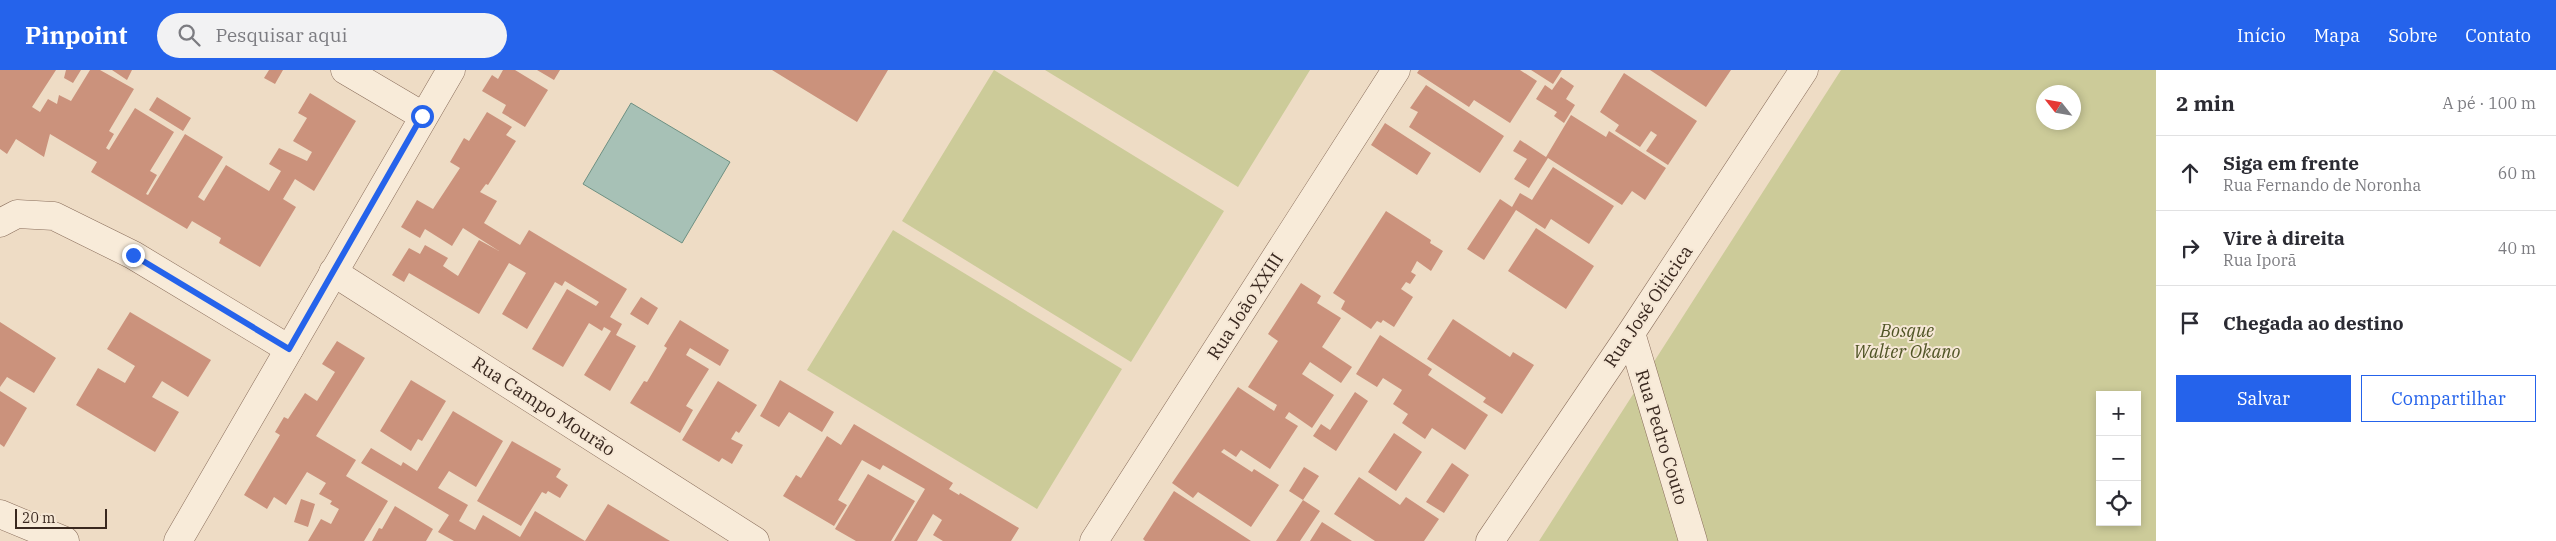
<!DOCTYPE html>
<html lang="pt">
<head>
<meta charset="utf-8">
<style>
  :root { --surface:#fff; --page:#f2f2f3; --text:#2b2b33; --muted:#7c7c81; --line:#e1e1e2; --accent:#2563eb }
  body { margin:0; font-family:"IBM Plex Serif",serif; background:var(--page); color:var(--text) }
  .controls { position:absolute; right:15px; bottom:15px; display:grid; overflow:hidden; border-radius:0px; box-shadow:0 2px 8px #0003 }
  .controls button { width:45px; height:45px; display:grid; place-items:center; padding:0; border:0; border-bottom:1px solid var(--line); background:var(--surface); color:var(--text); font:25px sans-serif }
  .compass { position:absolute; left:2036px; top:15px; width:45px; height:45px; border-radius:50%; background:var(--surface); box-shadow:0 2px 8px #0003; rotate:301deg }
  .scale { position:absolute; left:15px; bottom:12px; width:92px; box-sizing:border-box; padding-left:5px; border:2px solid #39281f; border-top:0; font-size:14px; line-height:18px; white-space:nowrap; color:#39281f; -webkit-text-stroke:4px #f5e7d5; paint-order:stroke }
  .stop { position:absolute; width:15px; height:15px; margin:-11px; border:4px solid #2563eb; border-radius:50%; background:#fff }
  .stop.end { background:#2563eb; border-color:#fff; box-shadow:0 1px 5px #0008 }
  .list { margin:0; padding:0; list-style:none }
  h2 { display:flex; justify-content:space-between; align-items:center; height:65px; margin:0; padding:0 20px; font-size:21px }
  h2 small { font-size:16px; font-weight:400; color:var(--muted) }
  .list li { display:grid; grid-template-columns:32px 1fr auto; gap:15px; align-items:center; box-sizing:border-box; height:75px; padding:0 20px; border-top:1px solid var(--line) }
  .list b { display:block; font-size:19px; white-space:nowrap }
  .list p { margin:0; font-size:16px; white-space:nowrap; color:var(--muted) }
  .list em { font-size:16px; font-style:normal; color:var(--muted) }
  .actions { display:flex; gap:10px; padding:15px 20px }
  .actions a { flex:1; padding:11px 0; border:1px solid var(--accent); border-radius:0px; text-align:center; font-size:18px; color:var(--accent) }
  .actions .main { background:var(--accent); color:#fff }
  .icon { flex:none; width:28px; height:28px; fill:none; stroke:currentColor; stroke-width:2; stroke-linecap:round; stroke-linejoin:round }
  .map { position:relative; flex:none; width:2156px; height:471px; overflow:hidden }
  header { display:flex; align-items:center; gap:30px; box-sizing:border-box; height:70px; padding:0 25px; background:var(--accent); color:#fff }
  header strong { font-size:24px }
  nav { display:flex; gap:28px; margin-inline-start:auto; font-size:18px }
  .search { width:350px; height:45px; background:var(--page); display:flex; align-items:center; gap:12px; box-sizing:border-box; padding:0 18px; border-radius:28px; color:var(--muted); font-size:19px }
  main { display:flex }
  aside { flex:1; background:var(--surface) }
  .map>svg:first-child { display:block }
</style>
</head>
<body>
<header>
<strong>Pinpoint</strong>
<div class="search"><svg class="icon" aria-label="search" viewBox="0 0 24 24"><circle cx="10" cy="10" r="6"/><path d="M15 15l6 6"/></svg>Pesquisar aqui</div>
<nav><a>Início</a><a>Mapa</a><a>Sobre</a><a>Contato</a></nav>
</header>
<main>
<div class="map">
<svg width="2156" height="471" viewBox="0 0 2156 471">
  <rect width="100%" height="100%" fill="#eedcc5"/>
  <path fill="#cccb99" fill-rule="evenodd" d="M994,0L1224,141L1131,292L902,151Z
    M1045,0H1310L1238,117Z
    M1841,0H2156V471H1539ZM2044,22H2074V52H2044ZM2100,325H2137V452H2100Z
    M893,160L1122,299L1037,439L807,300Z"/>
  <path fill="#a7c1b6" stroke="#6e9082" d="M631,33L730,92L682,173L583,114Z"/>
  <path fill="#cb927c" d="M0,0H56L32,37L40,42L48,29L57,34L59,25L71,31L90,0H100L134,19L109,61L114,64L106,78L109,80L135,38L174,62L150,101L157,105L146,124L148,125L185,64L223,87L198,127L204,131L226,95L269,121L281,101L269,94L279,78L307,91L312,82L293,71L307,48L298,43L310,23L356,51L314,121L295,109L283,129L296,137L260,197L219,173L221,168L192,151L187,159L91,102L97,92L50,64L44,87L16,69L7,84L0,79Z
    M66,0H81L73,13L64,8Z
    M112,0H132L127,10Z
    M269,0H283L275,14L264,8Z
    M503,0H515L548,20L525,57L502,43L506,35L482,21L492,5L498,9Z
    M537,0H560L554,10Z
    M772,0H888L857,52Z
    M1419,0H1520L1537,11L1510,53L1474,30L1469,37L1417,3Z
    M1531,0H1562L1553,14Z
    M1650,0H1731L1706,37Z
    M1624,3L1697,51L1668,95L1646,81L1657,65L1651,61L1640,77L1615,61L1619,55L1600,42Z
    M1561,7L1574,16L1566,29L1575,35L1564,53L1554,46L1557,42L1536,29L1545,15L1552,20Z
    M1426,15L1504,66L1480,103L1409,57L1418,42L1410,38Z
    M157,27L191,48L183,61L149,40Z
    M487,42L512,57L506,65L516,71L488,115L486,114L480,122L497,131L484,153L520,175L529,160L627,219L610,247L622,254L616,265L636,276L610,321L584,305L611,261L604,257L602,261L589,253L563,297L532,279L567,219L596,236L599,232L565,211L562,216L555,212L527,259L502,244L526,203L509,193L479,244L409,203L404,212L392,205L409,178L420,184L425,175L448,188L443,196L458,206L479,170L499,181L463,158L452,176L425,159L420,168L401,157L417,130L433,139L460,98L450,92L464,68L469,71Z
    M1571,45L1606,67L1609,61L1666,98L1645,130L1632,121L1622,135L1548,88L1529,118L1514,109L1527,89L1513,81L1520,70L1546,87Z
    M1385,53L1431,83L1417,105L1371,75Z
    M1553,97L1614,136L1589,174L1551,149L1545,159L1516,140L1484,190L1467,179L1500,129L1512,137L1520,123L1532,130Z
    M1386,141L1431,170L1430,173L1443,181L1431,201L1417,191L1411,202L1416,205L1410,214L1406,212L1401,219L1413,227L1394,257L1383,250L1381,253L1377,251L1371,259L1341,239L1345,231L1333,223Z
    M1536,158L1594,196L1566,239L1508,201Z
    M1301,213L1321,226L1317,233L1341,248L1322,277L1352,297L1341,313L1310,292L1302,304L1334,325L1312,358L1289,342L1285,348L1298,356L1270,399L1241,380L1236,387L1224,379L1221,382L1252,402L1254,399L1279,415L1251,457L1198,422L1193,428L1172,413L1238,317L1274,341L1277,335L1248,317L1278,271L1268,264Z
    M641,227L658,238L648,255L630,244Z
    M130,242L211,290L188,327L162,311L152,327L179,342L155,382L76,335L98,298L125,313L135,296L107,279Z
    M1453,249L1510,287L1513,282L1534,295L1502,344L1483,332L1486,328L1427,289Z
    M680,250L729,280L720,296L690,278L686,285L709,299L686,336L693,340L680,363L630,333L644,311L647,312L667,278L664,276Z
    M0,252L56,288L34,323L7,307L0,317Z
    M1380,265L1432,299L1428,305L1488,345L1465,380L1432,358L1425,369L1402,353L1408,344L1393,334L1402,320L1383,308L1377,317L1356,304Z
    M337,271L365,288L316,366L356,390L346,406L388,431L364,471H308L321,449L331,454L339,439L330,434L332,431L319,424L326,413L307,402L286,435L274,427L267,439L244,425L280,365L275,362L284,347L288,349L305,323L317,331L335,302L322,294Z
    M411,310L446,331L422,371L418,369L411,381L380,361Z
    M780,310L834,342L822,362L789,342L779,357L760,346Z
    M718,311L757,335L739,363L736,361L731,369L743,375L732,394L722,388L719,392L682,370Z
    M0,321L27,338L4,377L0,374Z
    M1355,322L1368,331L1336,381L1313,366L1321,354L1330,360Z
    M453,341L503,371L476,417L449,401L438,418L468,435L459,451L475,460L483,445L520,467L535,441L585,471L608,434L670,471H454L438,462L449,445L361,393L371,378L401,396L403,392L417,401Z
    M854,354L953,413L949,419L959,425L960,423L1019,458L1011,471H943L933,465L942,450L933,444L917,471H894L925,419L883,395L880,400L862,390L838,430L847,435L834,456L783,426L796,405L801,408L827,366L841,375Z
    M1394,363L1422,382L1396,421L1368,402Z
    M512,371L561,399L556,407L568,415L560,428L548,421L546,424L542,422L521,456L477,431Z
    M1452,393L1469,405L1444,443L1426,432Z
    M1304,397L1319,406L1303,430L1289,421Z
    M868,404L915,431L891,471H856L835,459Z
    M1359,407L1400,435L1406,427L1439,449L1424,471H1375L1334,444Z
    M1174,421L1251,471H1145L1143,469Z
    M301,429L315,434L308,457L294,452Z
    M1303,430L1320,441L1300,471H1276Z
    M395,436L433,459L426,471H372L379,458L382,459Z
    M1322,452L1352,471H1310Z"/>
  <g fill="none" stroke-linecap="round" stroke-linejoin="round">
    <defs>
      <path id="minor" d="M345,0L423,46
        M0,153L17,144L54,146L133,185L289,279
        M333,202L755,471
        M1631,263L1693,471
        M0,444L65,471
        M1094,471L1396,0
        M1490,471L1631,263L1804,0"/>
      <path id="tertiary" d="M178,471L451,0"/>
    </defs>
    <use href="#minor" stroke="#896d5b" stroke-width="29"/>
    <use href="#tertiary" stroke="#896d5b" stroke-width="29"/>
    <use href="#minor" stroke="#f8ebd9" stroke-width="28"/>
    <use href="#tertiary" stroke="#f8ebd9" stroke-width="28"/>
  </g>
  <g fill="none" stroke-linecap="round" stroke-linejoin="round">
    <path stroke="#2563eb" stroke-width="6" d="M133,185L289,279L422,46"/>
  </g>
  <g text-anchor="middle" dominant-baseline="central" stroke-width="4" stroke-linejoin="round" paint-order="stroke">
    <g font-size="18" fill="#39281f" stroke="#f5e7d5">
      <text transform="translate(1245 236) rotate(-57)">Rua João XXIII</text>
      <text transform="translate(1648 236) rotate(-56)">Rua José Oiticica</text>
      <text transform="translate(544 336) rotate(33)">Rua Campo Mourão</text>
      <text transform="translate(1662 367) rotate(73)">Rua Pedro Couto</text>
    </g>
    <g font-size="18" font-style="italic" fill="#505526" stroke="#f5e7d5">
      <text x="1907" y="260">Bosque<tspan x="1907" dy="21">Walter Okano</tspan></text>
    </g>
  </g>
</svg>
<div class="controls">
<button>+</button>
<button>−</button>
<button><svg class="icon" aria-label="locate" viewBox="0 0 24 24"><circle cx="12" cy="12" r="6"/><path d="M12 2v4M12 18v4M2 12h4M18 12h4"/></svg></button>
</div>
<svg class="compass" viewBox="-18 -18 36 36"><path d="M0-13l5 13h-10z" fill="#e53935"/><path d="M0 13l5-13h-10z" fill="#7c7c81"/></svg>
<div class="scale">20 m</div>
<div class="stop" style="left:422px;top:46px"></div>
<div class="stop end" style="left:133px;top:185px"></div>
</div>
<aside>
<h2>2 min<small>A pé · 100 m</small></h2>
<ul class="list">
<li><svg class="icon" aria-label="ahead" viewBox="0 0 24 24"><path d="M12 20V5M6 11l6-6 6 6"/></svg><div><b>Siga em frente</b><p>Rua Fernando de Noronha</p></div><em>60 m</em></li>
<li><svg class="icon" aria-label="right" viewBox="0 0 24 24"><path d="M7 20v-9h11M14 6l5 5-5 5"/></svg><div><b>Vire à direita</b><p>Rua Iporã</p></div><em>40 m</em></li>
<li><svg class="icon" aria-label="arrive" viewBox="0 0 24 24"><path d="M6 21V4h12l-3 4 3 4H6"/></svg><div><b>Chegada ao destino</b></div></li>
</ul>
<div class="actions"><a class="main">Salvar</a><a>Compartilhar</a></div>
</aside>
</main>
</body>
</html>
